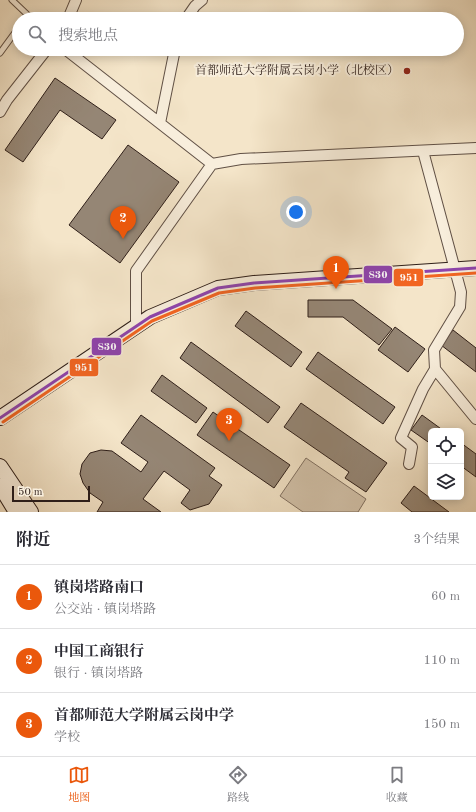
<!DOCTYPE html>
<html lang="zh">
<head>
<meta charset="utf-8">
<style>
  :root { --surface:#fff; --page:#f7f7f7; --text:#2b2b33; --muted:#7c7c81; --line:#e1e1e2; --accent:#ea580c }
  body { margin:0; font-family:"Old Standard TT","Noto Serif SC",serif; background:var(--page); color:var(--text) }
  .controls { position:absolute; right:12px; bottom:12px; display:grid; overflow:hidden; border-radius:6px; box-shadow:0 2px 10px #0003 }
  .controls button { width:36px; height:36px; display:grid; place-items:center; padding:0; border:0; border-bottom:1px solid var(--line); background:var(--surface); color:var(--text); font:20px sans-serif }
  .scale { position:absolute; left:12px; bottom:10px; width:78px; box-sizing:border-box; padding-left:4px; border:2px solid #2f1f19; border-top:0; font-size:11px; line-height:14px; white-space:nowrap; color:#2f1f19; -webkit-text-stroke:3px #f8eedc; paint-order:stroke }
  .you { position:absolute; left:296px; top:212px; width:14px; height:14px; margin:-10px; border:3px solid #fff; border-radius:50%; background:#1a73e8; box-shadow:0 0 0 6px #1a73e833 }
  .badge { display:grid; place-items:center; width:26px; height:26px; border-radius:50%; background:var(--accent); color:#fff; font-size:13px; font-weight:700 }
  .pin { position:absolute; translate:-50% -33px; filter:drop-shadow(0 1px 2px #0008) }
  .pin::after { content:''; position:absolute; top:21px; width:14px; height:12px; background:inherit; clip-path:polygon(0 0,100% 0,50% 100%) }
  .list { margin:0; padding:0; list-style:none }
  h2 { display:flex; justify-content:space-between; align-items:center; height:52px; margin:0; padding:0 16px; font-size:17px }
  h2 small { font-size:13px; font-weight:400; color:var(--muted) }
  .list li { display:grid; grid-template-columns:26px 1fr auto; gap:12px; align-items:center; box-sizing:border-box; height:64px; padding:0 16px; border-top:1px solid var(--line) }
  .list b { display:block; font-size:15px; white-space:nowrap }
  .list p { margin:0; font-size:13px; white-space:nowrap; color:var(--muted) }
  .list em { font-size:13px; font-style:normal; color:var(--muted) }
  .icon { flex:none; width:22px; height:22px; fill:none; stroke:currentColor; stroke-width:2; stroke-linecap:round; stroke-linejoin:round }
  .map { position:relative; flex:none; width:476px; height:512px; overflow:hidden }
  .search { position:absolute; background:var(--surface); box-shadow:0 2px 10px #0003; left:12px; right:12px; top:12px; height:44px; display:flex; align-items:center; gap:10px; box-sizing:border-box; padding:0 14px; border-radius:22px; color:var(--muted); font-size:15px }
  .sheet { height:244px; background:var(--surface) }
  nav { display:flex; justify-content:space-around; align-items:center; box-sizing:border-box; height:56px; border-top:1px solid var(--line); background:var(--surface); font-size:11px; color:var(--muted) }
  nav a { display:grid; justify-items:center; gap:2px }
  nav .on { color:var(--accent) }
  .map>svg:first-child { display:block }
</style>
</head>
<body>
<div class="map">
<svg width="476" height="512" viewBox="0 0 476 512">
  <rect width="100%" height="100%" fill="#f4e5c9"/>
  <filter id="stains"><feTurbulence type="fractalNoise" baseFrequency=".005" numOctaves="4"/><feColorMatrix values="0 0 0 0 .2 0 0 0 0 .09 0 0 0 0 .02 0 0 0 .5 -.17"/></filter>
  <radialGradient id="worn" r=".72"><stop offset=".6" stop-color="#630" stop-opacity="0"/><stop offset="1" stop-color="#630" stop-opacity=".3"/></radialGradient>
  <path fill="#d3c3ab" stroke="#817162" d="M306,458L366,499L358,512H303L280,496Z"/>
  <path fill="#958675" stroke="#2f1f19" d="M55,78L116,120L102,139L60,110L23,162L5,150Z
    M128,145L179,182L120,263L69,225Z
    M308,300H353L392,329L379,345L343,317H308Z
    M246,311L302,352L291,367L235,326Z
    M395,327L425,349L408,372L378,350Z
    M453,330L476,348V372L441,345Z
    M191,342L280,407L268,423L180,358Z
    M318,352L395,407L383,424L306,369Z
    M162,375L207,408L196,423L151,391Z
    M301,403L387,463L366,492L345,478L349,472L284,427Z
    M213,412L290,465L274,488L197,435Z
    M141,415L215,468L209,476L222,485L209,504L190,510L181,503L190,490L164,471L143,499L161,512H97L103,502L90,493L83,483L80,474L82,464L90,453L101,450L112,451L141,472L148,462L121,443Z
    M422,415L444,431H431V444L411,430Z
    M461,443L476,454V477L461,466Z
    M414,486L449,512H412L401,503Z"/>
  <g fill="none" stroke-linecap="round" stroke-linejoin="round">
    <defs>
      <path id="lane" d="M12,0L32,19
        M0,53L19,27"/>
      <path id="street" d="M68,19L76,0
        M186,19L195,6L202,0
        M65,49L212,164L241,159L476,148
        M0,112L7,100L47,49
        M160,123L175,49
        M423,151L461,292L460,307L434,350L435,369L476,419
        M136,326V271L212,164
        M409,464L412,447L401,438L423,389L435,369"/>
      <path id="secondary" d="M0,418L150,317L218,288L254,283L476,268
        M0,466L31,512
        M0,486L16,512"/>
    </defs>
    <use href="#lane" stroke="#605045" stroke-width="7"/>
    <use href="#street" stroke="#605045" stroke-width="12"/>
    <use href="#secondary" stroke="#2f1f19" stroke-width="16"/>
    <use href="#lane" stroke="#f8eedc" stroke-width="5"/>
    <use href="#street" stroke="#f8eedc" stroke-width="10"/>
    <use href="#secondary" stroke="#f8eedc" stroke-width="14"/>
    <defs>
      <path id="bus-1" d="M0,418L150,317L218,288L254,283L476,268"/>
      <path id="bus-2" d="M3,422L152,321L219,293L255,288L476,273"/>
    </defs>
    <use href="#bus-1" stroke="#f8eedc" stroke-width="6"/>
    <use href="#bus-2" stroke="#f8eedc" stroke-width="6"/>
    <use href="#bus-1" stroke="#8e44ad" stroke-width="3"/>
    <use href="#bus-2" stroke="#f26522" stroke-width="3"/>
  </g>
  <circle fill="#8f2418" stroke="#f8eedc" stroke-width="1.5" cx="407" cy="71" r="4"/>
  <g text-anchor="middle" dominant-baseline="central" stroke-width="4" stroke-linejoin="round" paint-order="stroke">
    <g font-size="12" fill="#2f1f19" stroke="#f8eedc" text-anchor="end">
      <text x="399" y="71">首都师范大学附属云岗小学（北校区）</text>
    </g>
  </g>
  <g stroke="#f8eedc" stroke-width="1.5">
    <rect x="363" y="265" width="30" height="19" rx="4" fill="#8e44ad"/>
    <rect x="393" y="268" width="31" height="19" rx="4" fill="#f26522"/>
    <rect x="91" y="337" width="31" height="19" rx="4" fill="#8e44ad"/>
    <rect x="69" y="358" width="30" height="19" rx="4" fill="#f26522"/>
  </g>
  <g font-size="11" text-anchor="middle" font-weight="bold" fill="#fff">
    <text x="378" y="278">830</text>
    <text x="409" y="281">951</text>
    <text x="107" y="350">830</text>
    <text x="84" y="371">951</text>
  </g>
  <rect width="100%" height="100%" filter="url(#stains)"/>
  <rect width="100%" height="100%" fill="url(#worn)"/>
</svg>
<div class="controls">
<button><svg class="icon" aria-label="locate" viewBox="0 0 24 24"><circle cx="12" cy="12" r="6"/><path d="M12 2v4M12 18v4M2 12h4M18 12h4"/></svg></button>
<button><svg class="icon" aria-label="layers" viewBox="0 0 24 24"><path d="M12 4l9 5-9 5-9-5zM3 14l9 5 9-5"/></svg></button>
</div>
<div class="scale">50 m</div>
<div class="you"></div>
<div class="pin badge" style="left:336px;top:289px">1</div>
<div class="pin badge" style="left:123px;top:239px">2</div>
<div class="pin badge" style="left:229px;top:441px">3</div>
<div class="search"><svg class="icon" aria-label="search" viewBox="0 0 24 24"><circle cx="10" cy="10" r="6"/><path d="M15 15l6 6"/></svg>搜索地点</div>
</div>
<section class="sheet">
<h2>附近<small>3个结果</small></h2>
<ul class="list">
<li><span class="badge">1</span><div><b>镇岗塔路南口</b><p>公交站 · 镇岗塔路</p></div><em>60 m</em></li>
<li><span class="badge">2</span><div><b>中国工商银行</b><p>银行 · 镇岗塔路</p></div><em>110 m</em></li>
<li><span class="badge">3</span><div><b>首都师范大学附属云岗中学</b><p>学校</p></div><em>150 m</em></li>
</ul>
</section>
<nav>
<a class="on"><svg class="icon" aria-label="map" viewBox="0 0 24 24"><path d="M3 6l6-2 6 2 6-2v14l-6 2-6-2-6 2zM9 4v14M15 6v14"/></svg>地图</a>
<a><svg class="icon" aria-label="directions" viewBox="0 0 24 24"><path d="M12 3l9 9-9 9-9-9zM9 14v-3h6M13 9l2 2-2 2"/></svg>路线</a>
<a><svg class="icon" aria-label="saved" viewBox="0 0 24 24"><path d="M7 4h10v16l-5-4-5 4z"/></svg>收藏</a>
</nav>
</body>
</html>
